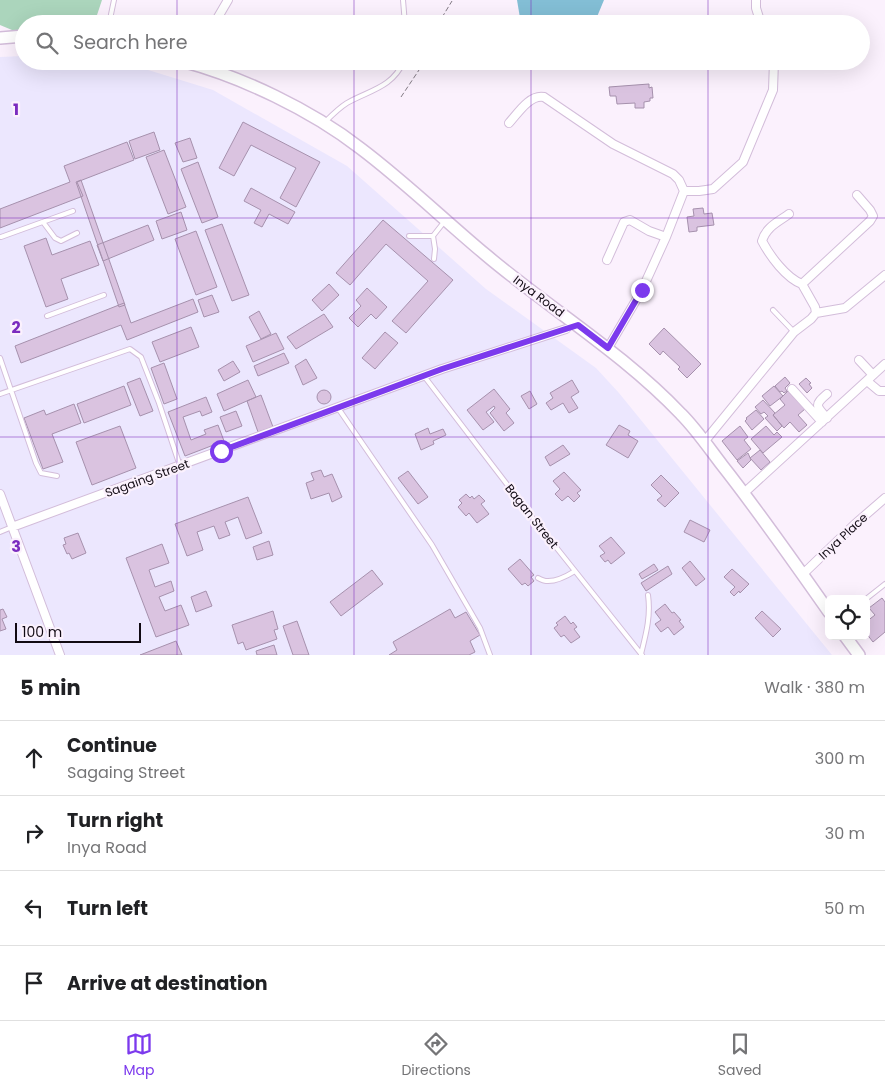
<!DOCTYPE html>
<html lang="en">
<head>
<meta charset="utf-8">
<style>
  :root { --surface:#fff; --page:#f2f2f2; --text:#202124; --muted:#757577; --line:#e0e0e0; --accent:#7c3aed }
  body { margin:0; font-family:Poppins,sans-serif; background:var(--page); color:var(--text) }
  .controls { position:absolute; right:15px; bottom:15px; display:grid; overflow:hidden; border-radius:8px; box-shadow:0 5px 20px #0002 }
  .controls button { width:45px; height:45px; display:grid; place-items:center; padding:0; border:0; border-bottom:1px solid var(--line); background:var(--surface); color:var(--text); font:25px sans-serif }
  .scale { position:absolute; left:15px; bottom:12px; width:126px; box-sizing:border-box; padding-left:5px; border:2px solid #110a13; border-top:0; font-size:14px; line-height:18px; white-space:nowrap; color:#110a13; -webkit-text-stroke:4px #fbf1fd; paint-order:stroke }
  .stop { position:absolute; width:15px; height:15px; margin:-11px; border:4px solid #7c3aed; border-radius:50%; background:#fff }
  .stop.end { background:#7c3aed; border-color:#fff; box-shadow:0 1px 5px #0008 }
  .list { margin:0; padding:0; list-style:none }
  h2 { display:flex; justify-content:space-between; align-items:center; height:65px; margin:0; padding:0 20px; font-size:21px }
  h2 small { font-size:16px; font-weight:400; color:var(--muted) }
  .list li { display:grid; grid-template-columns:32px 1fr auto; gap:15px; align-items:center; box-sizing:border-box; height:75px; padding:0 20px; border-top:1px solid var(--line) }
  .list b { display:block; font-size:19px; white-space:nowrap }
  .list p { margin:0; font-size:16px; white-space:nowrap; color:var(--muted) }
  .list em { font-size:16px; font-style:normal; color:var(--muted) }
  .icon { flex:none; width:28px; height:28px; fill:none; stroke:currentColor; stroke-width:2; stroke-linecap:round; stroke-linejoin:round }
  .map { position:relative; flex:none; width:885px; height:655px; overflow:hidden }
  .search { position:absolute; background:var(--surface); box-shadow:0 5px 20px #0002; left:15px; right:15px; top:15px; height:55px; display:flex; align-items:center; gap:12px; box-sizing:border-box; padding:0 18px; border-radius:28px; color:var(--muted); font-size:19px }
  .sheet { height:365px; background:var(--surface) }
  nav { display:flex; justify-content:space-around; align-items:center; box-sizing:border-box; height:70px; border-top:1px solid var(--line); background:var(--surface); font-size:14px; color:var(--muted) }
  nav a { display:grid; justify-items:center; gap:2px }
  nav .on { color:var(--accent) }
  .map>svg:first-child { display:block }
</style>
</head>
<body>
<div class="map">
<svg width="885" height="655" viewBox="0 0 885 655">
  <rect width="100%" height="100%" fill="#fbf1fd"/>
  <path fill="#ece7fe" d="M24,56V61H119L213,90L347,166L486,289L596,368L619,393L832,655H0V57Z"/>
  <path fill="#abd5bc" d="M0,0H102L94,24H24V35L0,25Z"/>
  <path fill="#83bed5" d="M517,0H604L594,24H521Z"/>
  <path fill="#dac3e0" stroke="#a691ad" d="M649,84V88L652,87L653,98H650V101L644,102V108H635V103L617,104L616,96H610L609,87Z
    M243,122L320,162L296,207L280,198L296,168L251,145L234,176L219,168Z
    M154,132L160,150L135,159L129,141Z
    M190,138L197,158L183,162L175,143Z
    M127,142L134,160L77,182L83,196L0,228V209L70,182L64,166Z
    M164,150L186,207L168,214L146,157Z
    M198,162L218,217L202,223L181,169Z
    M81,180L125,305L119,307L76,182Z
    M251,188L295,212L288,224L269,214L262,227L254,223L261,210L244,201Z
    M703,208L704,214L712,213L714,225L697,227V231L689,232L687,217L694,216L693,209Z
    M181,212L187,230L162,239L156,221Z
    M383,220L453,280L406,333L392,321L428,281L386,244L350,285L336,273Z
    M222,224L249,295L232,301L205,230Z
    M148,225L154,240L103,261L97,245Z
    M196,231L217,287L196,295L175,239Z
    M46,238L52,255L90,241L99,265L61,279L68,299L46,307L24,246Z
    M329,284L339,295L322,311L312,300Z
    M367,288L387,307L376,319L371,314L358,327L349,318L361,306L356,300Z
    M212,295L219,312L204,317L198,300Z
    M193,299L198,312L127,340L121,325L21,363L15,346L124,303L131,323Z
    M259,311L271,334L261,339L249,317Z
    M324,314L333,327L296,349L287,337Z
    M191,327L199,347L160,362L152,342Z
    M664,328L701,364L687,378L678,369L680,367L663,351L660,355L649,344Z
    M385,332L398,343L375,369L362,358Z
    M276,333L284,349L253,362L246,346Z
    M284,353L289,363L258,376L254,366Z
    M306,359L317,378L303,385L295,366Z
    M233,361L240,372L224,381L218,370Z
    M164,363L177,399L164,404L151,368Z
    M785,377L790,383L785,388L787,391L784,393L782,391L780,392L775,386Z
    M140,378L153,411L140,416L127,383Z
    M806,378L811,383L809,384L812,388L807,393L799,384Z
    M248,380L256,397L224,411L217,394Z
    M572,380L579,392L571,397L578,408L569,413L563,403L551,410L546,403L553,398L550,393Z
    M124,386L131,405L84,423L77,404Z
    M774,386L783,396L770,406L762,396Z
    M494,389L510,409L506,413L514,423L504,431L490,413L495,408L494,406L486,412L494,422L483,430L467,410Z
    M317 397a7 7 0 1 1 14 0a7 7 0 1 1-14 0Z
    M530,391L537,404L529,409L521,396Z
    M788,391L805,409L798,415L807,425L799,432L790,422L784,428L773,415L785,405L780,399Z
    M261,395L273,427L258,432L247,401Z
    M206,397L212,412L202,416L200,411L183,417L191,440L206,434L204,430L218,425L224,441L185,456L168,412Z
    M763,400L775,413L773,415L782,426L777,431L765,418L768,416L764,412L761,414L755,407Z
    M74,404L81,423L52,434L63,462L43,469L24,418L44,410L46,415Z
    M756,410L764,419L752,430L745,421L747,419L746,418Z
    M236,411L242,426L226,432L220,417Z
    M619,425L630,431L628,435L638,441L628,458L606,445Z
    M120,426L136,468L92,485L76,442Z
    M740,426L748,437L744,440L751,449L737,460L722,441Z
    M766,426L774,435L777,432L782,437L763,453L751,439Z
    M428,428L430,434L443,429L446,435L433,441L434,444L421,450L415,434Z
    M563,445L570,454L550,466L545,457Z
    M760,450L770,462L761,470L750,458Z
    M748,453L751,460L743,468L737,461Z
    M321,470L324,477L332,474L342,497L332,502L329,493L311,499L306,483L314,480L311,473Z
    M408,471L428,497L418,504L398,478Z
    M564,472L581,490L577,493L580,496L574,502L568,496L562,501L555,494L560,489L553,481Z
    M661,475L679,493L665,507L657,500L662,496L651,485Z
    M466,494L470,498L472,496L474,499L479,495L485,501L481,504L489,514L477,523L469,513L466,516L458,507L462,503L459,500Z
    M248,497L262,533L246,539L238,517L225,522L230,535L219,539L214,526L197,532L203,550L187,556L175,524Z
    M690,520L710,530L704,542L684,532Z
    M78,533L86,553L72,559L69,553L67,554L63,545L66,544L64,538Z
    M611,537L625,553L611,564L608,560L605,562L600,556L605,553L599,546Z
    M269,541L273,555L257,560L253,547Z
    M162,544L169,563L149,570L155,587L171,581L174,591L159,597L165,611L181,605L189,625L156,637L126,558Z
    M520,559L534,575L531,577L534,581L528,586L525,583L522,585L508,569Z
    M690,561L705,579L696,586L682,568Z
    M654,564L658,570L642,579L639,574Z
    M668,566L672,574L646,591L641,583Z
    M732,569L749,584L740,593L739,591L734,596L730,592L735,587L724,577Z
    M372,570L383,584L341,616L330,602Z
    M206,591L212,606L196,612L191,597Z
    M882,598L885,602V632L873,642L866,633V622L875,615L869,608Z
    M665,604L672,613L674,612L681,620L679,621L684,627L674,635L668,627L661,632L655,624L661,620L655,612Z
    M3,609L7,617L2,619L6,629L0,631V610Z
    M450,609L455,618L466,612L480,635L470,641L475,652L469,655H389L397,650L393,642Z
    M273,611L278,629L274,630L277,639L246,650L243,642L238,644L232,625Z
    M762,611L781,629L773,637L755,618Z
    M565,616L571,624L573,622L577,627L574,629L580,637L571,643L564,635L561,637L554,628L558,625L556,623Z
    M297,621L309,655H293L283,626Z
    M176,641L182,655H140Z
    M274,645L277,655H257L256,651Z"/>
  <g fill="none" stroke-linecap="round" stroke-linejoin="round">
    <defs>
      <path id="service" d="M403,0L405,24
        M109,24L114,0
        M326,121C332,115 339,108 347,103C370,90 392,88 404,61
        M43,222L55,238L61,241L77,233
        M409,236H433L444,222
        M433,236L435,249L434,259
        M1,237L73,211
        M773,310L794,332
        M47,316L104,295
        M0,358L36,463L41,473L57,476
        M424,376L532,517L642,655
        M0,394L130,349L141,357L159,403L180,466
        M338,408L432,545L480,628L490,655
        M0,532L12,527
        M538,578C540,579 544,581 546,581C556,582 567,576 575,571
        M866,599L885,584
        M641,654C646,634 651,616 648,595"/>
      <path id="minor" d="M756,0V8L761,24
        M214,24L228,0
        M509,123C518,113 530,94 544,97L613,144L673,174L679,180L684,191L666,237L642,290L608,348
        M684,191H699L713,189L743,162L773,90L774,61
        M789,214C778,222 766,227 762,241C770,256 786,278 802,284
        M607,260L624,222L630,220L649,231L666,237
        M816,313L845,308L885,275
        M859,360L873,375
        M867,381L879,391H885
        M792,389L822,422
        M827,394C814,405 816,406 827,418
        M704,442L794,332L811,319L816,313L815,307L802,284L870,221L873,216L870,210L857,195
        M744,493L885,364
        M0,494L60,655
        M12,527L442,369L566,329
        M803,574L855,524L885,498"/>
      <path id="secondary" d="M0,38L24,36
        M182,61C242,77 311,110 360,148C404,181 444,220 486,255C550,309 623,353 681,414C696,429 709,448 722,465C759,512 794,562 829,612
        M845,636L859,655"/>
    </defs>
    <use href="#service" stroke="#d3bdda" stroke-width="6"/>
    <use href="#minor" stroke="#d3bdda" stroke-width="10"/>
    <use href="#secondary" stroke="#d3bdda" stroke-width="14"/>
    <path stroke="#837b85" stroke-width="1" stroke-dasharray="5 2.5" stroke-linecap="butt" d="M438,22H461L472,24
      M438,24L452,1
      M401,97L425,61"/>
    <use href="#service" stroke="#fff" stroke-width="4"/>
    <use href="#minor" stroke="#fff" stroke-width="8"/>
    <use href="#secondary" stroke="#fff" stroke-width="11"/>
  </g>
  <g fill="none" stroke-linecap="round" stroke-linejoin="round">
    <path stroke="#7c3aed" stroke-width="6" d="M221,451L442,369L578,325L608,348L642,290"/>
  </g>
  <path fill="none" stroke="#7b2cbf" stroke-width="1" stroke-opacity="0.55" d="M177,0V24M354,0V24M531,0V24M708,0V24M177,61V655M354,61V655M531,61V655M708,61V655M0,218H885M0,437H885"/>
  <g text-anchor="middle" dominant-baseline="central" stroke-width="4.5" stroke-linejoin="round" paint-order="stroke">
    <g font-size="12" fill="#110a13" stroke="#fbf1fd">
      <text transform="translate(539 296) rotate(37)">Inya Road</text>
      <text transform="translate(147 478) rotate(-20)">Sagaing Street</text>
      <text transform="translate(532 516) rotate(52)">Bagan Street</text>
      <text transform="translate(843 536) rotate(-43)">Inya Place</text>
    </g>
  </g>
  <g font-size="16" text-anchor="middle" font-weight="bold" fill="#7b2cbf" stroke="#fbf1fd" stroke-width="4.5" stroke-linejoin="round" paint-order="stroke">
    <text x="16" y="115">1</text>
    <text x="16" y="333">2</text>
    <text x="16" y="552">3</text>
  </g>
</svg>
<div class="controls">
<button><svg class="icon" aria-label="locate" viewBox="0 0 24 24"><circle cx="12" cy="12" r="6"/><path d="M12 2v4M12 18v4M2 12h4M18 12h4"/></svg></button>
</div>
<div class="scale">100 m</div>
<div class="stop" style="left:221px;top:451px"></div>
<div class="stop end" style="left:642px;top:290px"></div>
<div class="search"><svg class="icon" aria-label="search" viewBox="0 0 24 24"><circle cx="10" cy="10" r="6"/><path d="M15 15l6 6"/></svg>Search here</div>
</div>
<section class="sheet">
<h2>5 min<small>Walk · 380 m</small></h2>
<ul class="list">
<li><svg class="icon" aria-label="ahead" viewBox="0 0 24 24"><path d="M12 20V5M6 11l6-6 6 6"/></svg><div><b>Continue</b><p>Sagaing Street</p></div><em>300 m</em></li>
<li><svg class="icon" aria-label="right" viewBox="0 0 24 24"><path d="M7 20v-9h11M14 6l5 5-5 5"/></svg><div><b>Turn right</b><p>Inya Road</p></div><em>30 m</em></li>
<li><svg class="icon" aria-label="left" viewBox="0 0 24 24"><path d="M17 20v-9H6M10 6l-5 5 5 5"/></svg><div><b>Turn left</b></div><em>50 m</em></li>
<li><svg class="icon" aria-label="arrive" viewBox="0 0 24 24"><path d="M6 21V4h12l-3 4 3 4H6"/></svg><div><b>Arrive at destination</b></div></li>
</ul>
</section>
<nav>
<a class="on"><svg class="icon" aria-label="map" viewBox="0 0 24 24"><path d="M3 6l6-2 6 2 6-2v14l-6 2-6-2-6 2zM9 4v14M15 6v14"/></svg>Map</a>
<a><svg class="icon" aria-label="directions" viewBox="0 0 24 24"><path d="M12 3l9 9-9 9-9-9zM9 14v-3h6M13 9l2 2-2 2"/></svg>Directions</a>
<a><svg class="icon" aria-label="saved" viewBox="0 0 24 24"><path d="M7 4h10v16l-5-4-5 4z"/></svg>Saved</a>
</nav>
</body>
</html>
